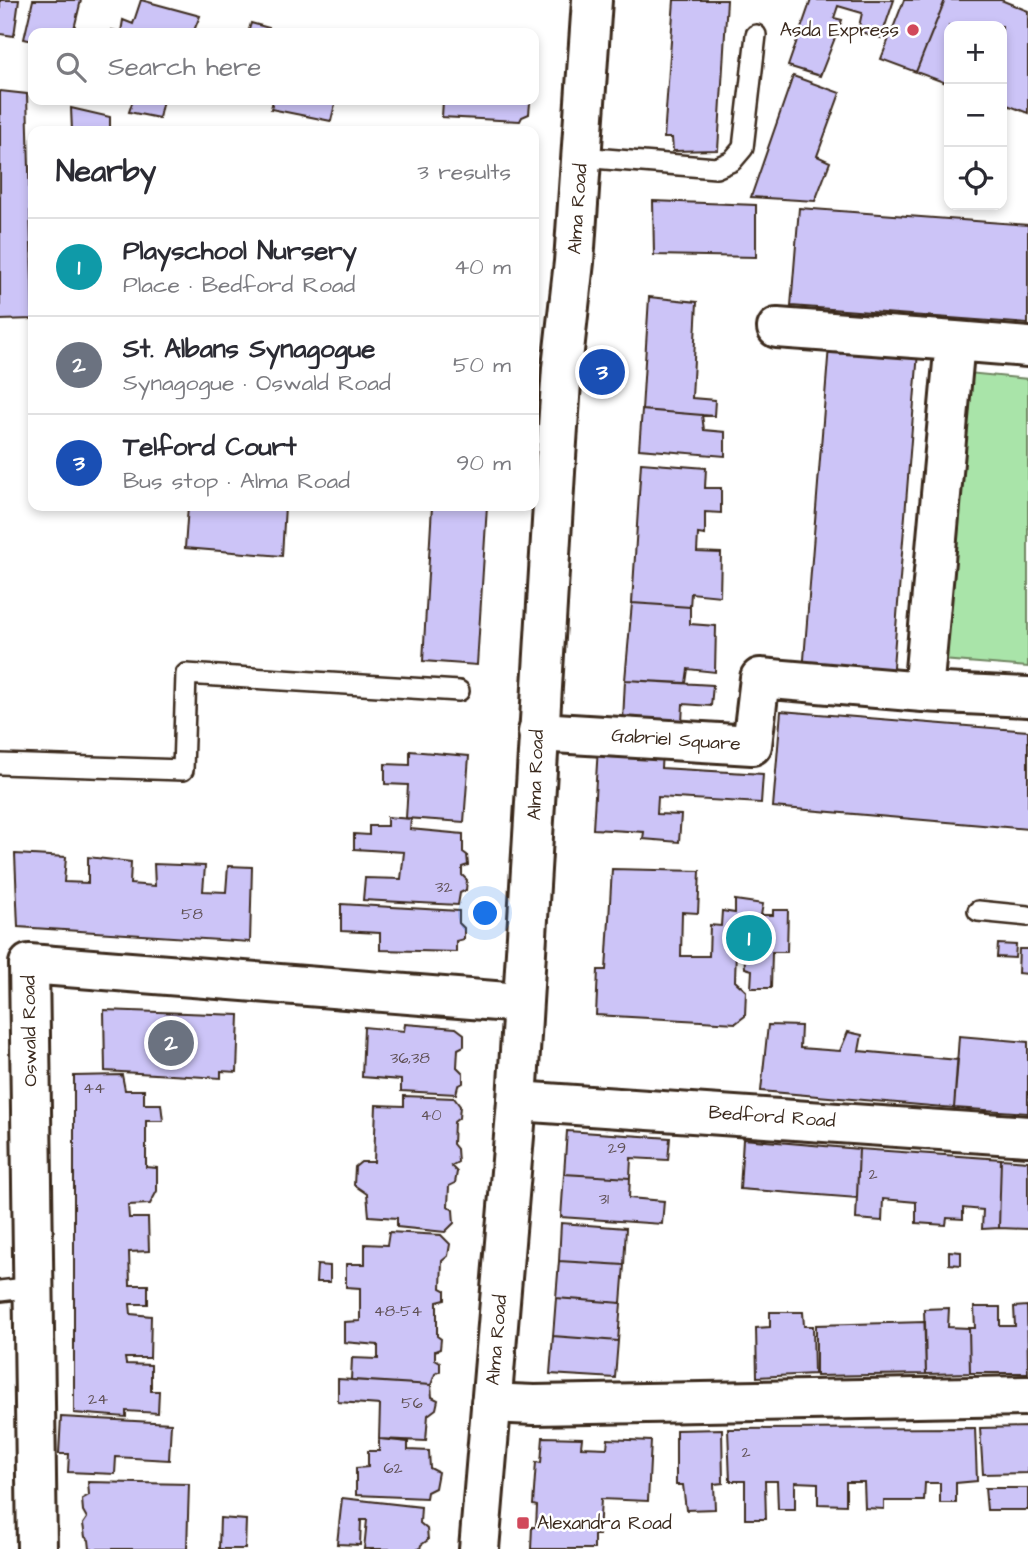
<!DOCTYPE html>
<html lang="en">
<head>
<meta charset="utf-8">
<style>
  :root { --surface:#fff; --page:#f2f2f3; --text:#2b2b33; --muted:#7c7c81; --line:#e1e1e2; --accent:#d1495b }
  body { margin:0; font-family:"Architects Daughter",sans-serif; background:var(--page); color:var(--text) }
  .controls { position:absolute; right:21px; top:21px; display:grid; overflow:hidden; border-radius:14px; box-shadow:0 4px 10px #0003 }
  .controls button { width:63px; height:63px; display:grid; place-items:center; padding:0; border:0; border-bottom:2px solid var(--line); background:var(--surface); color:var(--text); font:35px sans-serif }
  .you { position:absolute; left:486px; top:914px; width:24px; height:24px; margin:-18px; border:5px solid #fff; border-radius:50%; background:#1a73e8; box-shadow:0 0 0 10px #1a73e833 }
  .badge { display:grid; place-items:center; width:46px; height:46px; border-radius:50%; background:var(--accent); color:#fff; font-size:23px; font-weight:700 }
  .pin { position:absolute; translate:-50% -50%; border:4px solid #fff; box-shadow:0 2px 7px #0006 }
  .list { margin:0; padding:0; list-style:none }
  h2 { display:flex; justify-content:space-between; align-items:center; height:91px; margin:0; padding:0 28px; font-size:30px }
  h2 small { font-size:23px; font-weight:400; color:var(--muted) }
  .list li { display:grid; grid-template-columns:46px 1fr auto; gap:21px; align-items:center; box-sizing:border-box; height:98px; padding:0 28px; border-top:2px solid var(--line) }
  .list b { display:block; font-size:26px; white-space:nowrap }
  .list p { margin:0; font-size:23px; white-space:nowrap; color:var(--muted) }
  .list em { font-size:23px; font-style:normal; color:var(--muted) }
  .icon { flex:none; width:38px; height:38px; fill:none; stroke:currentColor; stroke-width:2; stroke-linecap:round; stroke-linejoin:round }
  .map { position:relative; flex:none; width:1028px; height:1549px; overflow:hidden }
  .search { position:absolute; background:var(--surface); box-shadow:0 4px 10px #0003; left:28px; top:28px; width:511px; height:77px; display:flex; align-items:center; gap:18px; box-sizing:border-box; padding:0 24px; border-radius:14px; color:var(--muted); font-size:26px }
  .panel { position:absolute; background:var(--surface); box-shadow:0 4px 10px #0003; left:28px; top:126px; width:511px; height:385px; border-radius:14px }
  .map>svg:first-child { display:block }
</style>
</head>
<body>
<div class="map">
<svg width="1028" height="1549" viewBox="0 0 1028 1549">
  <rect width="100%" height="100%" fill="#fff"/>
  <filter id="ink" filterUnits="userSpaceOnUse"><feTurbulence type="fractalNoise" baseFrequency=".0143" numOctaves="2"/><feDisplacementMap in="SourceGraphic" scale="14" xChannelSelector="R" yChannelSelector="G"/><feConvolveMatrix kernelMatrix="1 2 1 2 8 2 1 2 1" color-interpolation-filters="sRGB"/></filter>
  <g filter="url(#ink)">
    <path fill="#a9e4a9" stroke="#728764" stroke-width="2" d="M968,373L1028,379V667L942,660Z"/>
    <path fill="#ccc4f7" stroke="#3b2a1e" stroke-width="2" d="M0,0H19L14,36L0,34Z
      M33,0H81L73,33H33V41L24,39Z
      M141,0L200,16L193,33H112V30L121,32L123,20L133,24Z
      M674,0H727L718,150L673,151L672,138H664Z
      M811,0H894L881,38L858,31L862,13L838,6L834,18L842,20L820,76L788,66Z
      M904,0H945L916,72L881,59Z
      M945,0H1001L1028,11V113L1002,103V26H949V84L916,72Z
      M251,23L269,28L268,33H248Z
      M793,76L840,93L817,156L830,162L815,201L751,197Z
      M0,91L27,94L33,319L0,320Z
      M133,100H163L159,118L129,112Z
      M273,100H336L331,121L271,109Z
      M443,100H527L530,103L529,114L522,117L520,121L442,117Z
      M71,108L110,117V131H72Z
      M653,201L756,205V257L654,255Z
      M799,208L1028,225V324L791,306Z
      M649,297L697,302L692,398L715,400L714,416L642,410Z
      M829,346L918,352L892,679L803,672Z
      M642,410L702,415L704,430L725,432V456L639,449Z
      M641,463L706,468L705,488H721V513L705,512V535L698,534L697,552L721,553L720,596L691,593L690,607L632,603Z
      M188,506H285L282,556L185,548Z
      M432,506H487L477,665L423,661Z
      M632,603L690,607V624L716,626L715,672L688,669L686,683L625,680Z
      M625,680L713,685L711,706L683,704L682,723L623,721Z
      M781,711L1028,731V829L773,807Z
      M598,747L662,751L661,768L763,774L761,803L658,797L657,814L681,815L679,842L643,839L644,832L593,829Z
      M410,751L469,756L464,822L406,818L408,785L385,784V764L410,765Z
      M387,817L411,819L410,829L463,834V852L467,855L468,865L462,867V875L467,880L466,890L460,893L458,905L363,900L365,878L401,879L404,852L354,849V834L369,835V826H387Z
      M15,854L66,857L64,882L88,883V857L131,862L130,884L155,886L154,864L205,866L203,891L226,892L228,866L252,867L250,942L18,927Z
      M612,869L700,871L698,913L682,912L681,956H709L710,925L721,926L722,911L735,913V900L763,904L761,915H773V910H788L787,952H772L771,988H751L752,970L745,968L744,949H736L735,981L746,991L745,1016L736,1023L596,1015L598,970H606Z
      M341,904L459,911V923L464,928V939L456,941V952L380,950V933L341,931Z
      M998,944L1016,945L1015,958L997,957Z
      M1019,949H1028V974L1018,973Z
      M104,1010L239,1015L237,1072L221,1071V1078L105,1071Z
      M405,1024L456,1028L464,1034V1046L458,1049L457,1067L463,1073V1083L458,1086L456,1094L401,1091V1080L362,1077L364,1027L404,1031Z
      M768,1025L801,1026L800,1048L840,1051L848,1032L862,1035L859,1051L958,1060L954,1108L761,1091Z
      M959,1036L1028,1042V1113L954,1108Z
      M122,1075L125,1090H144V1104H161L163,1121H146V1167L157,1168V1191L150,1204L128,1205L129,1218H148L149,1251L129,1252L130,1285H148V1304H130L131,1314L151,1316L150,1358H125L126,1364L151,1365V1391H159L158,1413L126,1411V1417L74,1413V1076Z
      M404,1096L454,1098L460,1106L459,1118L454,1122L453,1144L457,1149L458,1162L451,1166L457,1172L455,1183L449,1186L448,1206L453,1210L454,1223L445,1232L397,1227V1218L369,1216L367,1194L354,1185L355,1167L361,1162H374L376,1105L404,1106Z
      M567,1131L670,1138L668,1160L631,1158L630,1178L564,1174Z
      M743,1139L859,1149L857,1198L740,1189Z
      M859,1149L1001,1159L999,1228L982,1229L983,1210L963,1208V1219L947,1218L946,1225L916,1223V1202L883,1199L882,1221L856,1219Z
      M1001,1159L1028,1161V1229L999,1228Z
      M564,1174L630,1178L629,1198L664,1201L662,1224L561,1217Z
      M561,1223L626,1228L624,1265L559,1261Z
      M389,1232L441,1235L450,1244L448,1256L442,1261L441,1288L445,1290V1300L437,1302V1336L441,1339L440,1349L435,1351V1359L440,1362V1371L435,1374L431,1385L351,1380L352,1358L378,1359V1345L344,1342V1322L360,1321V1288L346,1287V1264H365V1244L387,1245Z
      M949,1251L961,1252V1265L949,1264Z
      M559,1261L624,1265L621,1303L556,1298Z
      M317,1265L330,1266V1282H316Z
      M556,1298L621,1303L618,1341L553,1336Z
      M1027,1306L1028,1373H970L969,1328H975L974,1307H1000V1326H1015L1014,1307Z
      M949,1308L948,1327L969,1328L970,1373L926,1374L924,1309Z
      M770,1312H803L804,1326H813L814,1374L757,1377L756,1328L770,1327Z
      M925,1322L926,1374L816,1376V1325Z
      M553,1336L618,1341L615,1378L550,1374Z
      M338,1379L431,1385L432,1397L438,1400L436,1409L428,1415L426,1441L379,1439L380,1405L338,1402Z
      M61,1417L171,1423L169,1460L116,1457L115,1474L68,1472L69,1454H59Z
      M1028,1427V1473L983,1474L980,1428Z
      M975,1428L977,1481L956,1483V1503H940V1483H925L924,1501H884V1509L865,1508L864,1482H846V1505L818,1504V1483L795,1482V1509H778L777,1481H765L766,1519H745V1481H730L728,1429Z
      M722,1429L723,1483L714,1484L715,1509L686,1510L683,1485H676V1430Z
      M543,1437L582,1438L581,1447L607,1448L608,1439L651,1441L648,1501L601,1499L599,1535H594V1549H531L532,1527H536L537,1506L533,1505L536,1462L541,1463Z
      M379,1439L408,1442V1450L429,1451L430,1468L438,1472L435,1488L427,1492L426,1498L356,1495V1468L368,1467V1451H379Z
      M88,1482L189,1484L187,1549H90L89,1540L85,1537L83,1524L87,1518L83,1511L82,1499L89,1495Z
      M985,1488H1028V1510H987Z
      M342,1498L421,1507L420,1523L427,1529L428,1540L421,1545L420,1549H364L367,1520H361L360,1545L337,1544Z
      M220,1518L246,1520L245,1549H219Z"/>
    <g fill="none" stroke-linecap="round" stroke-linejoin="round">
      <defs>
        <path id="lane" d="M581,157L716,168L732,161L743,148L756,35
          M0,764L183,770L186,674L459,691
          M978,911L1028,916
          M0,1291L34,1287"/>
        <path id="street" d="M777,328L955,341
          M923,692L955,341L1028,347
          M538,732L752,745L760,678L923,692L1028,697
          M517,1101L1028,1136
          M491,1403L534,1405L1028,1396
          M37,1549L29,964L521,1003"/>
        <path id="secondary" d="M479,1549L517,1101L555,472L562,368L574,262L592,0"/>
      </defs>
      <use href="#lane" stroke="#3b2a1e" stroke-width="24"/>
      <use href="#street" stroke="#3b2a1e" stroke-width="44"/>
      <use href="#secondary" stroke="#3b2a1e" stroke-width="44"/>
      <use href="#lane" stroke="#fff" stroke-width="19"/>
      <use href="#street" stroke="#fff" stroke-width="38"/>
      <use href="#secondary" stroke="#fff" stroke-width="38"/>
    </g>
  </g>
  <g fill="#d1495b" stroke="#fff" stroke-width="2.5">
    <circle cx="913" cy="30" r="7"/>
    <rect x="516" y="1516" width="14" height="14" rx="3.5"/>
  </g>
  <g text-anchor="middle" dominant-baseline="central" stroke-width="5" stroke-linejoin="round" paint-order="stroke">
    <g font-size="16" fill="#5f5054">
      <text x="444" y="887">32</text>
      <text x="192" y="914">58</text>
      <text x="410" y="1058">36,38</text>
      <text x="94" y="1088">44</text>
      <text x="431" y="1115">40</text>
      <text x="617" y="1148">29</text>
      <text x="873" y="1174">2</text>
      <text x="604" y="1199">31</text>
      <text x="398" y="1311">48-54</text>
      <text x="98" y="1399">24</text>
      <text x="412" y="1403">56</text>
      <text x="746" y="1452">2</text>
      <text x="393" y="1468">62</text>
    </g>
    <g font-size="19" fill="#3b2a1e" stroke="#fff" text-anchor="end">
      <text x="899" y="30">Asda Express</text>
      <text x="537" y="1523" text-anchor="start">Alexandra Road</text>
    </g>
    <g font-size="19" fill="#3b2a1e" stroke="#fff">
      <text transform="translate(578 209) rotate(-86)">Alma Road</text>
      <text transform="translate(676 740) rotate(4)">Gabriel Square</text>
      <text transform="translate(536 775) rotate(-88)">Alma Road</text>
      <text transform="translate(30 1031) rotate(-91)">Oswald Road</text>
      <text transform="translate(772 1117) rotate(4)">Bedford Road</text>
      <text transform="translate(497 1340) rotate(-85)">Alma Road</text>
    </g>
  </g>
</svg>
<div class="controls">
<button>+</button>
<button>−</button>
<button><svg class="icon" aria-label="locate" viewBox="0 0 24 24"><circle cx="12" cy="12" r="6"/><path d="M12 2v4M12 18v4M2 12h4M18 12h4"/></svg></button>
</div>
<div class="you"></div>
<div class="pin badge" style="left:749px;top:938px;background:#0f9aa8">1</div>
<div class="pin badge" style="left:171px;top:1043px;background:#6b7280">2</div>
<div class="pin badge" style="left:602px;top:372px;background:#1a4fb4">3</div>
<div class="search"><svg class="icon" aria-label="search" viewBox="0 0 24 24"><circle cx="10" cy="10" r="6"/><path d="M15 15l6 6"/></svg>Search here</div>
<section class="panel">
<h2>Nearby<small>3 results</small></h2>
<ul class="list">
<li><span class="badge" style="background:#0f9aa8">1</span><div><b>Playschool Nursery</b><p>Place · Bedford Road</p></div><em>40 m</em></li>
<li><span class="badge" style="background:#6b7280">2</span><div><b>St. Albans Synagogue</b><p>Synagogue · Oswald Road</p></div><em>50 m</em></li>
<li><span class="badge" style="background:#1a4fb4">3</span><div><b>Telford Court</b><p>Bus stop · Alma Road</p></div><em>90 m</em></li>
</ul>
</section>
</div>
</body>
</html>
